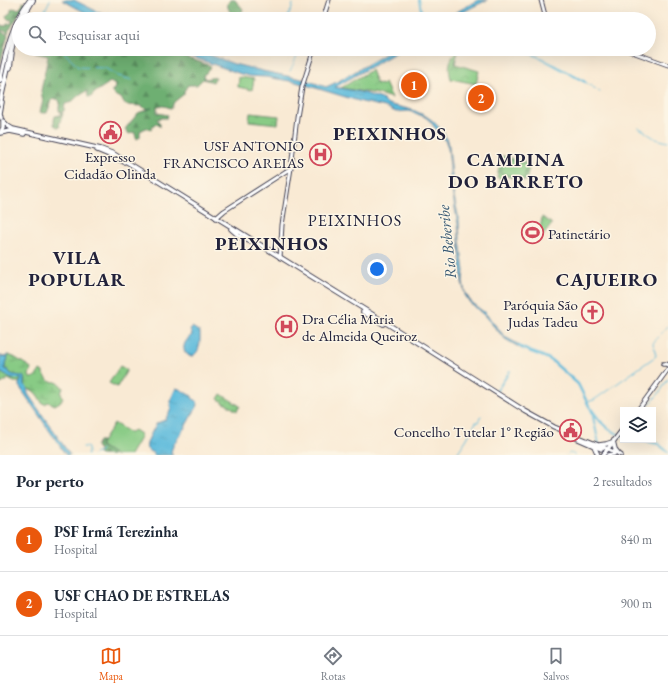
<!DOCTYPE html>
<html lang="pt">
<head>
<meta charset="utf-8">
<style>
  :root { --surface:#fff; --page:#f6f6f7; --text:#1f2937; --muted:#747a83; --line:#e0e1e3; --accent:#ea580c }
  body { margin:0; font-family:"EB Garamond",serif; background:var(--page); color:var(--text) }
  .controls { position:absolute; right:12px; bottom:12px; display:grid; overflow:hidden; border-radius:0px; box-shadow:0 4px 16px #0002 }
  .controls button { width:36px; height:36px; display:grid; place-items:center; padding:0; border:0; border-bottom:1px solid var(--line); background:var(--surface); color:var(--text); font:20px sans-serif }
  .you { position:absolute; left:377px; top:269px; width:14px; height:14px; margin:-10px; border:3px solid #fff; border-radius:50%; background:#1a73e8; box-shadow:0 0 0 6px #1a73e833 }
  .badge { display:grid; place-items:center; width:26px; height:26px; border-radius:50%; background:var(--accent); color:#fff; font-size:13px; font-weight:700 }
  .pin { position:absolute; translate:-50% -50%; border:2px solid #fff; box-shadow:0 1px 4px #0006 }
  .list { margin:0; padding:0; list-style:none }
  h2 { display:flex; justify-content:space-between; align-items:center; height:52px; margin:0; padding:0 16px; font-size:17px }
  h2 small { font-size:13px; font-weight:400; color:var(--muted) }
  .list li { display:grid; grid-template-columns:26px 1fr auto; gap:12px; align-items:center; box-sizing:border-box; height:64px; padding:0 16px; border-top:1px solid var(--line) }
  .list b { display:block; font-size:15px; white-space:nowrap }
  .list p { margin:0; font-size:13px; white-space:nowrap; color:var(--muted) }
  .list em { font-size:13px; font-style:normal; color:var(--muted) }
  .icon { flex:none; width:22px; height:22px; fill:none; stroke:currentColor; stroke-width:2; stroke-linecap:round; stroke-linejoin:round }
  .map { position:relative; flex:none; width:668px; height:455px; overflow:hidden }
  .search { position:absolute; background:var(--surface); box-shadow:0 4px 16px #0002; left:12px; right:12px; top:12px; height:44px; display:flex; align-items:center; gap:10px; box-sizing:border-box; padding:0 14px; border-radius:22px; color:var(--muted); font-size:15px }
  .sheet { height:180px; background:var(--surface) }
  nav { display:flex; justify-content:space-around; align-items:center; box-sizing:border-box; height:56px; border-top:1px solid var(--line); background:var(--surface); font-size:11px; color:var(--muted) }
  nav a { display:grid; justify-items:center; gap:2px }
  nav .on { color:var(--accent) }
  .map>svg:first-child { display:block }
</style>
</head>
<body>
<div class="map">
<svg width="668" height="455" viewBox="0 0 668 455">
  <defs>
    <pattern id="forest-firs" width="22" height="20" patternUnits="userSpaceOnUse"><rect width="22" height="20" fill="#6eaf72"/><path d="M5 1l3.5 6h-7zM16 11l3.5 6h-7z" fill="#5a8e5f"/></pattern>
    <pattern id="wetland-marsh" width="20" height="14" patternUnits="userSpaceOnUse"><rect width="20" height="14" fill="#88cb85"/><path d="M1 5h8M5 5V1M11 12h8M15 12V8" fill="none" stroke="#75ae74"/></pattern>
    <pattern id="park-crowns" width="20" height="18" patternUnits="userSpaceOnUse"><rect width="20" height="18" fill="#88cb85"/><path d="M2 6a3 3 0 1 1 6 0M12 15a3 3 0 1 1 6 0" fill="none" stroke="#75ae74"/></pattern>
    <pattern id="water-ripples" width="26" height="14" patternUnits="userSpaceOnUse"><rect width="26" height="14" fill="#5ebbdc"/><path d="M2 4q2-2 4 0t4 0M15 11q2-2 4 0t4 0" fill="none" stroke="#51a0be"/></pattern>
  </defs>
  <rect width="100%" height="100%" fill="#fcf5e5"/>
  <filter id="ink" filterUnits="userSpaceOnUse"><feTurbulence type="fractalNoise" baseFrequency=".025" numOctaves="2"/><feDisplacementMap in="SourceGraphic" scale="8" xChannelSelector="R" yChannelSelector="G"/><feConvolveMatrix kernelMatrix="1 2 1 2 8 2 1 2 1" color-interpolation-filters="sRGB"/></filter>
  <filter id="wash" filterUnits="userSpaceOnUse"><feTurbulence type="fractalNoise" baseFrequency=".012" numOctaves="4" result="noise"/><feDisplacementMap in="SourceGraphic" scale="16" xChannelSelector="R" yChannelSelector="G"/><feGaussianBlur stdDeviation="0.9" result="paint"/><feColorMatrix in="noise" values="0 0 0 0 0 0 0 0 0 0 0 0 0 0 0 0 0 1.4 0 .05"/><feComposite in="paint" operator="in"/></filter>
  <g filter="url(#wash)">
    <rect width="100%" height="100%" fill="#f9ead4"/>
    <path fill="url(#forest-firs)" stroke="#486856" d="M230,0H235L243,9L242,12L235,19H228L231,14C229,9 225,6 230,0Z
      M23,2L26,3L10,29H9L8,34L5,31L0,30V25L6,26L8,23L10,24L12,22L11,19L9,20L6,17V16L11,12V9L12,8L19,9L23,4Z
      M0,31L8,35L0,64Z
      M36,49H162L211,66L206,73L203,75L205,79L216,77L213,82L203,79L197,85H188L184,91V94L174,102L171,109C167,106 162,105 157,107V113L168,115L167,118H161L157,119L160,124V127L157,124H154L151,130L146,128L140,131V137L137,139L134,132L129,134L125,129L138,113L152,108L145,109L142,106L126,105L121,98L116,96L112,92V90H114L115,85L110,82C104,87 95,91 91,97H88L87,91H86L84,93L78,96L72,102L65,104L64,111L62,112L63,114L59,125L60,127L59,128L54,125V120L55,116L60,115L61,112L59,111V107L60,102L58,99H54L52,100L47,113H42L40,112L43,101L41,91L48,56L35,53V51Z
      M99,441H102L100,446L113,453L112,455H101L98,454L99,450L97,448L96,446Z"/>
    <path fill="url(#wetland-marsh)" stroke="#557660" d="M8,355L14,357L30,367L31,369L29,375L30,378C35,378 38,374 40,370L43,372V374L47,378C49,383 51,381 56,382C59,383 61,385 63,388L61,393L63,398L60,402L55,405L48,402L45,404L42,403C39,397 35,390 29,389L27,390V388L24,385V379C18,376 11,376 8,370L5,369V365L7,362Z
      M0,372L12,379L21,378V380L19,383L18,382H14L8,379L3,383L0,384Z"/>
    <path fill="url(#park-crowns)" stroke="#557660" d="M458,51L455,64L479,71L476,84L451,79C448,68 448,59 458,51Z
      M371,70L376,83L382,85L385,83L392,98L378,94L341,88Z
      M250,113L279,116L278,124L249,121Z
      M501,157L502,156L530,163L526,181L505,176L504,181L497,177Z
      M542,217L547,220L552,224L538,242L540,231Z
      M120,366L127,370L117,387L109,383Z
      M221,394L240,406L237,411L218,399Z"/>
    <path fill="#88cb85" stroke="#557660" d="M239,77L254,79L252,90L238,87Z
      M504,159L527,164L524,179L500,173Z
      M114,423L130,433H131L134,430L140,434V438L130,455H115L101,446V444Z"/>
    <path fill="url(#water-ripples)" stroke="#406e8c" d="M62,0H74L112,19H97Z
      M478,0H488C481,3 474,6 467,10C459,15 455,19 444,19Z
      M170,49H194L234,64L263,71L306,80L326,87L337,82L394,49H402L335,87L364,93L382,99L386,103L391,105L413,110L426,116L433,121L444,133L449,146L454,196L459,220L460,240L464,271L463,282L465,292L469,299L473,304L485,313L505,337L516,343L522,348V349L505,339L484,315L470,303L465,295L462,282L458,225L450,180V167L448,148L446,142L429,120L425,117L412,112L407,111L396,112L385,107L362,102L296,82L266,77L250,76L241,74Z
      M192,327L200,332C200,342 201,352 191,357C179,351 184,341 192,335L190,329Z
      M0,355L1,356L5,357L7,355H8L7,362L5,365V369L8,370C11,377 18,374 24,377V385L27,387L28,394L70,455H66L19,386V384L21,380V378L12,379L0,372Z
      M176,388C182,389 186,394 192,396V398L197,401L198,405L196,409L190,418L188,422L186,425C185,429 183,429 181,433C178,439 171,446 171,454L173,455H155C153,452 149,452 147,449C144,445 154,428 157,423L165,420L171,409L170,401Z"/>
    <g fill="none" stroke-linecap="round" stroke-linejoin="round">
      <path stroke="#5ebbdc" stroke-width="1" d="M43,19L42,16L50,0
        M287,19L292,8L293,4
        M60,49L65,53L78,67L105,68L118,76L132,80
        M290,71C294,64 296,56 301,49
        M585,82L600,92
        M639,128L643,130L647,133
        M648,134L656,139L668,142
        M587,402L594,400L656,356L653,343L668,326
        M645,410L660,392L668,379
        M83,447H85L88,448V452L87,455
        M93,455L96,453H99L101,449
        M456,455L466,440L476,422H478L481,416
        M567,455L570,453L575,455"/>
      <path stroke="#5ebbdc" stroke-width="2" d="M419,0L423,19
        M521,49L541,58L585,82
        M509,372L510,371
        M496,392L508,374
        M591,408L599,444"/>
      <path stroke="#5ebbdc" stroke-width="2.5" d="M519,346C529,353 542,354 552,361L578,384L589,406L600,421L609,429L623,437
        M640,440L658,444L668,452"/>
    </g>
  </g>
  <g filter="url(#ink)">
    <g fill="none" stroke-linecap="round" stroke-linejoin="round">
      <defs>
        <path id="secondary" d="M541,0L546,19
          M323,19L329,0
          M624,49L668,65
          M216,218L224,211L291,168
          M280,258L282,225L291,168L297,117L302,87L314,49
          M608,449L621,455"/>
        <path id="primary" d="M10,68L12,53
          M1,118L0,113L2,102
          M3,121L8,126L13,129L101,149L114,154L375,316L525,411L554,427L608,449
          M0,133L10,131L24,134
          M0,133L3,128V121
          M97,150L109,155L124,162
          M231,229L239,236L251,242
          M363,312L383,324
          M663,364H666L668,365
          M638,410L668,369
          M576,438L601,449
          M613,441L615,449L619,454
          M599,445L606,444L612,442
          M594,446L598,455
          M603,455L623,429
          M608,455L614,454"/>
        <path id="trunk" d="M22,19L33,0
          M0,80C6,52 12,23 30,0
          M0,103L9,62C11,49 14,37 19,26"/>
      </defs>
      <use href="#secondary" stroke="#424052" stroke-width="5"/>
      <use href="#primary" stroke="#424052" stroke-width="5.5"/>
      <use href="#trunk" stroke="#424052" stroke-width="6"/>
      <use href="#secondary" stroke="#fff" stroke-width="3"/>
      <use href="#primary" stroke="#fff" stroke-width="3.5"/>
      <use href="#trunk" stroke="#fff" stroke-width="4"/>
    </g>
  </g>
  <defs>
    <symbol id="civic-ring" viewBox="-11 -11 22 22"><circle r="9.5" fill="#fcf5e5" stroke="#d1495b" stroke-width="1.5"/><path d="M-.6-6.5H3V-4.5H.6V-3L4-1V1h2V6H-6V1h2V-1L-.6-3ZM-1.2 2.5V6h2.4V2.5Z" fill="#d1495b"/></symbol>
    <symbol id="hospital-ring" viewBox="-11 -11 22 22"><circle r="9.5" fill="#fcf5e5" stroke="#d1495b" stroke-width="1.5"/><path d="M-5-5h3v3.5h4V-5h3V5h-3V1.5h-4V5h-3Z" fill="#d1495b"/></symbol>
    <symbol id="stadium-ring" viewBox="-11 -11 22 22"><circle r="9.5" fill="#fcf5e5" stroke="#d1495b" stroke-width="1.5"/><path d="M0-5a6.5 5 0 1 0 0 10a6.5 5 0 1 0 0-10ZM-3.5-1.8h7v3.6h-7Z" fill="#d1495b"/></symbol>
    <symbol id="church-ring" viewBox="-11 -11 22 22"><circle r="9.5" fill="#fcf5e5" stroke="#d1495b" stroke-width="1.5"/><path d="M-1.2-6h2.4v3.5h3.3v2.4h-3.3V6h-2.4V-.1h-3.3v-2.4h3.3Z" fill="#d1495b"/></symbol>
  </defs>
  <g fill-rule="evenodd">
    <use href="#civic-ring" x="98" y="120" width="25" height="25"/>
    <use href="#hospital-ring" x="308" y="142" width="25" height="25"/>
    <use href="#stadium-ring" x="520" y="220" width="25" height="25"/>
    <use href="#church-ring" x="580" y="300" width="25" height="25"/>
    <use href="#hospital-ring" x="274" y="314" width="25" height="25"/>
    <use href="#civic-ring" x="558" y="418" width="25" height="25"/>
  </g>
  <g text-anchor="middle" dominant-baseline="central" stroke-width="3" stroke-linejoin="round" paint-order="stroke">
    <g font-size="15" fill="#22223b" stroke="#fcf5e5" text-anchor="end">
      <text x="304" y="145">USF ANTONIO<tspan x="304" dy="17">FRANCISCO AREIAS</tspan></text>
      <text x="110" y="156" text-anchor="middle">Expresso<tspan x="110" dy="17">Cidadão Olinda</tspan></text>
      <text x="548" y="233" text-anchor="start">Patinetário</text>
      <text x="578" y="304">Paróquia São<tspan x="578" dy="17">Judas Tadeu</tspan></text>
      <text x="302" y="318" text-anchor="start">Dra Célia Maria<tspan x="302" dy="17">de Almeida Queiroz</tspan></text>
      <text x="554" y="431">Concelho Tutelar 1° Região</text>
    </g>
    <g font-size="16" letter-spacing="1" fill="#22223b" stroke="#fcf5e5">
      <text x="355" y="220">PEIXINHOS</text>
    </g>
    <g font-size="16" font-style="italic" fill="#375873" stroke="#fcf5e5">
      <text transform="translate(447 242) rotate(-96)">Rio Beberibe</text>
    </g>
    <g font-size="19" font-weight="bold" letter-spacing="1" fill="#22223b" stroke="#fcf5e5">
      <text x="390" y="133">PEIXINHOS</text>
      <text x="516" y="159">CAMPINA<tspan x="516" dy="22">DO BARRETO</tspan></text>
      <text x="272" y="243">PEIXINHOS</text>
      <text x="77" y="257">VILA<tspan x="77" dy="22">POPULAR</tspan></text>
      <text x="607" y="279">CAJUEIRO</text>
    </g>
  </g>
</svg>
<div class="controls">
<button><svg class="icon" aria-label="layers" viewBox="0 0 24 24"><path d="M12 4l9 5-9 5-9-5zM3 14l9 5 9-5"/></svg></button>
</div>
<div class="you"></div>
<div class="pin badge" style="left:414px;top:85px">1</div>
<div class="pin badge" style="left:481px;top:98px">2</div>
<div class="search"><svg class="icon" aria-label="search" viewBox="0 0 24 24"><circle cx="10" cy="10" r="6"/><path d="M15 15l6 6"/></svg>Pesquisar aqui</div>
</div>
<section class="sheet">
<h2>Por perto<small>2 resultados</small></h2>
<ul class="list">
<li><span class="badge">1</span><div><b>PSF Irmã Terezinha</b><p>Hospital</p></div><em>840 m</em></li>
<li><span class="badge">2</span><div><b>USF CHAO DE ESTRELAS</b><p>Hospital</p></div><em>900 m</em></li>
</ul>
</section>
<nav>
<a class="on"><svg class="icon" aria-label="map" viewBox="0 0 24 24"><path d="M3 6l6-2 6 2 6-2v14l-6 2-6-2-6 2zM9 4v14M15 6v14"/></svg>Mapa</a>
<a><svg class="icon" aria-label="directions" viewBox="0 0 24 24"><path d="M12 3l9 9-9 9-9-9zM9 14v-3h6M13 9l2 2-2 2"/></svg>Rotas</a>
<a><svg class="icon" aria-label="saved" viewBox="0 0 24 24"><path d="M7 4h10v16l-5-4-5 4z"/></svg>Salvos</a>
</nav>
</body>
</html>
